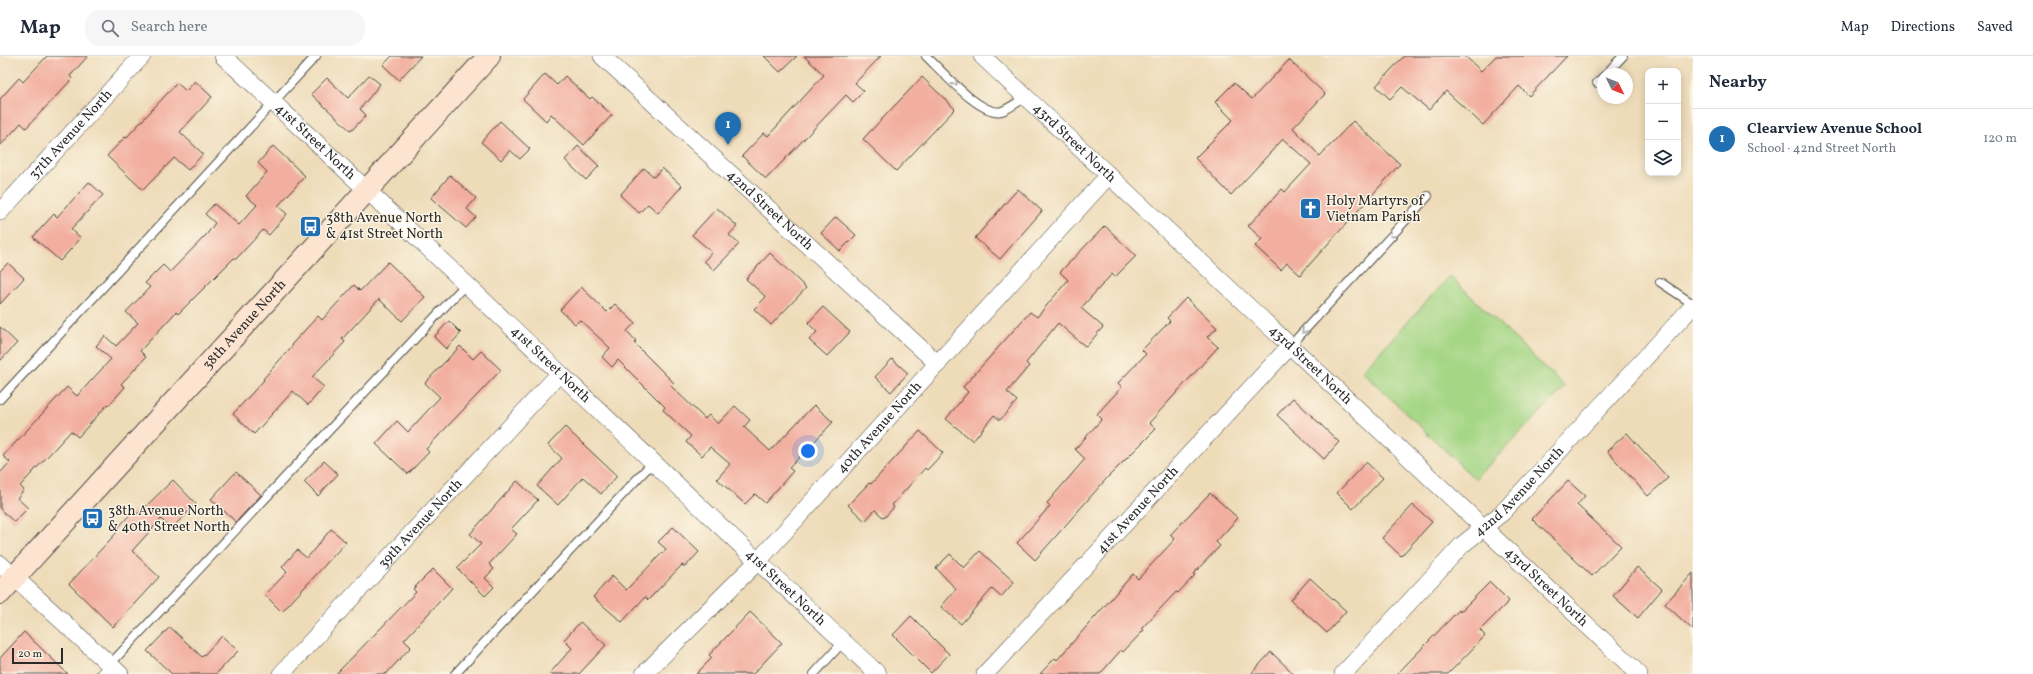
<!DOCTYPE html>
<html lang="en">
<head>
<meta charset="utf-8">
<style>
  :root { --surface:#fff; --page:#f6f6f7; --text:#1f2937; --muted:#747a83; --line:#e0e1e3; --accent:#1f6fb2 }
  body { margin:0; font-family:Vollkorn,serif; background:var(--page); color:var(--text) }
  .controls { position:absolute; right:12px; top:12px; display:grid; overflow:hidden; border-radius:8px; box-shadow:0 2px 10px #0003 }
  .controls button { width:36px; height:36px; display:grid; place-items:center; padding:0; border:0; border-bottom:1px solid var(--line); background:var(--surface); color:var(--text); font:20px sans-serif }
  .compass { position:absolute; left:1597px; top:12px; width:36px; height:36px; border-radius:50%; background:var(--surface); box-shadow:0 2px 10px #0003; rotate:133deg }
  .scale { position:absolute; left:12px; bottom:10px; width:51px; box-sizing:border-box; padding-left:4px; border:2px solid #2b2b2b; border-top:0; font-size:11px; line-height:14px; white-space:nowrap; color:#2b2b2b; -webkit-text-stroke:3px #fcf5e5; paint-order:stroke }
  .you { position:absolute; left:808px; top:395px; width:14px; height:14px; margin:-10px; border:3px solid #fff; border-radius:50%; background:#1a73e8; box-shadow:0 0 0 6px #1a73e833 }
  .badge { display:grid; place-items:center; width:26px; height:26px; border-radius:50%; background:var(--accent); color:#fff; font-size:13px; font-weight:700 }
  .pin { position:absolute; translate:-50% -33px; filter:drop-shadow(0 1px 2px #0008) }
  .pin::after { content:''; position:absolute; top:21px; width:14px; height:12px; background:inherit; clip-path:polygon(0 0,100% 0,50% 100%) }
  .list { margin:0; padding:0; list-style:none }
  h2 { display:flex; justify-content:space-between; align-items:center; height:52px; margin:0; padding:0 16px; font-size:17px }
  h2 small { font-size:13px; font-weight:400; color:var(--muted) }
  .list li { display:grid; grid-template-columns:26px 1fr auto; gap:12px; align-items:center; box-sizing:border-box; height:60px; padding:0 16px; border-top:1px solid var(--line) }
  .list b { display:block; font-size:15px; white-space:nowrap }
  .list p { margin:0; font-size:13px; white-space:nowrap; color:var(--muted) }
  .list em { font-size:13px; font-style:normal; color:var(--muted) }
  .icon { flex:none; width:22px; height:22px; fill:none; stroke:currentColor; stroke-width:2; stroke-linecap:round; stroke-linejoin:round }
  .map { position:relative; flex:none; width:1693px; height:618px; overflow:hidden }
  header { display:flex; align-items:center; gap:24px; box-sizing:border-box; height:56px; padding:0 20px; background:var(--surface); border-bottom:1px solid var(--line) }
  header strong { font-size:19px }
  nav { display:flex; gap:22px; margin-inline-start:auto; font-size:14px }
  .search { width:280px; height:36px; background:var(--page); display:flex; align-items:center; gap:10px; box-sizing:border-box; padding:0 14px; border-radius:16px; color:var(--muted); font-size:15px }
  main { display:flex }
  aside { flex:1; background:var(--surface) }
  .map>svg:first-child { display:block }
</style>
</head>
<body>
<header>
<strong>Map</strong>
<div class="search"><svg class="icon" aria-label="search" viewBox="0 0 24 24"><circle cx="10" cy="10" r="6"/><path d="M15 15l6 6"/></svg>Search here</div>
<nav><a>Map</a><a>Directions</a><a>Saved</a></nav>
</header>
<main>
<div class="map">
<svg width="1693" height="618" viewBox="0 0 1693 618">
  <rect width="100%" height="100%" fill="#fcf5e5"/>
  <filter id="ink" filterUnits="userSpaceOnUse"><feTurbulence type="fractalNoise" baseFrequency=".025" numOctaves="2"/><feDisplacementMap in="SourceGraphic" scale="8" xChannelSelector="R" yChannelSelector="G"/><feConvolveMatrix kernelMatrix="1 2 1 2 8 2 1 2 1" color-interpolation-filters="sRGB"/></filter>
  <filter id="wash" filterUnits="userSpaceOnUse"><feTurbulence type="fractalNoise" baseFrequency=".012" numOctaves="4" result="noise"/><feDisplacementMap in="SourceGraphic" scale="16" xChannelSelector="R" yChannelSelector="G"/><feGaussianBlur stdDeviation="0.9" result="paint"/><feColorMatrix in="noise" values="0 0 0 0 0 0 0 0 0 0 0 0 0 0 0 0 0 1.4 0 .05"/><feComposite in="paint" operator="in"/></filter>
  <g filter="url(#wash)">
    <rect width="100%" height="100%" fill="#eedcb9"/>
    <path fill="#a4d685" stroke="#688058" d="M1450,220L1565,331L1475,423L1362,315Z"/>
    <g id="blocks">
      <path fill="#f2ae9f" d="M47,0H88L70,20L72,23L26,72L21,67L0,90V43L19,22L23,26Z
        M392,0H421L399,24L383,9Z
        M764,0H797L780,16Z
        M804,0H881L855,27L864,35L853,46L846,39L766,123L742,100L764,77L768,80L824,19Z
        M1404,0H1465L1481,15L1496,0H1567L1529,40L1519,30L1483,69L1446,35L1429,54L1402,31L1390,43L1376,30Z
        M1289,4L1325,38L1293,72L1320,100L1353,65L1400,108L1300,219L1287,207L1281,214L1255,190L1262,183L1248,170L1282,133L1285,136L1311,108L1283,83L1231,139L1195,102L1233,64L1215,46L1234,27L1252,43Z
        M545,18L557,29L565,20L590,43L592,41L612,59L584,89L551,58L546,65L523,43Z
        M369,19L380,28L360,53L366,59L351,75L311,38L327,22L348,42Z
        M922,21L955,53L896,115L863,83Z
        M195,25L212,41L180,76L203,98L188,114L174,102L143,134L107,100L125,81L126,82L177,27L186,35Z
        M500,65L530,93L520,103L510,94L501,104L481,86Z
        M273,90L305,120L278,150L287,158L269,179L263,174L236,203L234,202L178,258L176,256L140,295L146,301L121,328L125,331L109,349L108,348L78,381L71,375L20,430L24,434L17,442L28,452L14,466L0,453V417L10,406L3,400L67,331L77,340L111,303L96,290L105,280L116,290L138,267L126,256L150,231L145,227L163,209L170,216L207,178L215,167L205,158L214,148L239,169L257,149L246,140L267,116L258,107Z
        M578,90L599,110L586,124L565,104Z
        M644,112L654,121L662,112L682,130L658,157L648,148L639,157L620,139Z
        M450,119L476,142L467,153L476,161L466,172L431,142Z
        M89,126L103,139L71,173L81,182L60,205L33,181L54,158L57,161Z
        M1018,133L1042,155L1000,203L975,182Z
        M717,152L737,170L729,179L739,188L714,214L704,205L712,196L692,179Z
        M836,161L856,179L840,195L821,177Z
        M1105,170L1136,200L1115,221L1112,218L1081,252L1103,271L1086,291L1058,267L1026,307L1029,310L1007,336L1017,345L1000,364L994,359L973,385L946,363L968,336L963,331L1030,256L1037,261L1068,224L1060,216Z
        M770,197L806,232L771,269L754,253L766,241L746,223Z
        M388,206L425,241L402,265L379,243L342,283L345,286L312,321L324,331L308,349L293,335L254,378L233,358L264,324L263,323L293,289L292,288L318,260L322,264L354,229L360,235Z
        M8,207L24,222L0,248V215Z
        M581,231L607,256L615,248L635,267L627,275L636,285L634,287L674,327L671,330L705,363L709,359L718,368L735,350L750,364L744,371L770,395L814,349L833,366L789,412L793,415L765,447L755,438L745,448L717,423L730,408L710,391L702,400L686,386L691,380L663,354L665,351L618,304L612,311L602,301L610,292L580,264L575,268L560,254Z
        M1186,242L1217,272L1207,281L1218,291L1149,367L1156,373L1107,422L1035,504L1017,487L1050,450L1047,447L1085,403L1075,393L1102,363L1097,358L1122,331L1118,327L1146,298L1142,294L1170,265L1167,262Z
        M823,251L850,276L827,300L809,284L817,276L808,267Z
        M449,265L461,277L446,293L434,281Z
        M0,271L17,287L0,305Z
        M460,290L473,303L481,295L501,314L426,393L429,396L408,418L376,388L397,365L408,376L440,341L425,327Z
        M892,303L908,317L891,336L875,321Z
        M1293,342L1339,386L1324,403L1277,359Z
        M565,371L617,420L601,438L583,421L558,449L537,430L562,402L548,389Z
        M920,375L943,397L927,414L925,412L892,449L894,451L884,462L875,454L865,465L848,449L869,427L871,428Z
        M1627,377L1668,422L1648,440L1607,395Z
        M324,405L338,418L318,440L304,426Z
        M1366,406L1383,422L1353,453L1337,437Z
        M236,416L261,439L236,466L211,443Z
        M173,424L196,448L171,473L161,463L132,495L159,521L113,571L69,528L119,474L117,473L134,454L138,458Z
        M517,425L538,444L511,473L517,478L489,508L494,513L485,522L494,531L485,540L457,512L481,488L470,478Z
        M1568,425L1585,440L1577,449L1621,490L1592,520L1532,463Z
        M1210,437L1238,462L1216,486L1220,490L1193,518L1195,519L1178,537L1176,536L1142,572L1144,574L1123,596L1121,594L1100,618H1040L1055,602L1057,604L1133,518L1138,523L1175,483L1170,479Z
        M1413,449L1432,466L1401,500L1382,482Z
        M673,471L699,496L685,511L682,509L648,544L645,541L622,566L593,541L612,520L626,534L666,493L658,486Z
        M331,473L346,486L282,556L265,539L287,516L282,511L297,494L307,502Z
        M980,495L1014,526L1001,541L992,533L961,568L941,551L956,533L936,512L950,498L964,512Z
        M1637,511L1662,533L1638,562L1613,540Z
        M433,513L452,532L404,584L411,591L386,618H336L416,536L413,533Z
        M1693,517V574L1665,548Z
        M1310,522L1346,555L1327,577L1291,544Z
        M1490,526L1509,545L1480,574L1485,580L1448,618H1397L1459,554L1460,556Z
        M750,556L782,587L753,618H696L712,602L709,599Z
        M911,560L949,598L931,617L893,579Z
        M580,566L606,589L579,618H549L572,592L564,584Z
        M170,571L202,601L222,580L238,595L216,618H172L147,595Z
        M24,576L68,618H0V602Z
        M1271,596L1294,618H1251Z"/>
    </g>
  </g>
  <g filter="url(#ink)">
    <use href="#blocks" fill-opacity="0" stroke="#484640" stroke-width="1"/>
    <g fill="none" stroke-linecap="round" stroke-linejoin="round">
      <defs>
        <path id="service" d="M926,0C941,14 981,61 1002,55C1010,52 1019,45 1026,41
          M1606,18L1623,0
          M1597,27L1603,21
          M1660,226L1693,248
          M1290,290L1428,140
          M0,343L316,0
          M101,618L466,228
          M455,618L653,406
          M814,618L843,586"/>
        <g id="minor">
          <path id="s1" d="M223,0C444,203 658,414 878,618"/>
          <path id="s2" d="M602,0L938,308"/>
          <path id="s3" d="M982,0L1639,618"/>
          <path id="s4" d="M0,156L142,0"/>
          <path d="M0,508L120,618"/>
          <path id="s5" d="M281,618L560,317"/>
          <path id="s6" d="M644,618L757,506L1109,119"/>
          <path id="s7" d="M985,618L1290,290"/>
          <path id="s8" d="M1343,618L1462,489L1503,456L1693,250"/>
        </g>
        <g id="secondary">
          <path id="s9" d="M0,537L489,0"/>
        </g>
      </defs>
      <use href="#service" stroke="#484640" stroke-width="10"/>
      <use href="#minor" stroke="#484640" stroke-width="18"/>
      <use href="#secondary" stroke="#484640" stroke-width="24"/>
      <use href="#service" stroke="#fff" stroke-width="8"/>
      <use href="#minor" stroke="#fff" stroke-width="17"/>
      <use href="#secondary" stroke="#fde4d1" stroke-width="22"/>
    </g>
    <defs><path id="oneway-chevron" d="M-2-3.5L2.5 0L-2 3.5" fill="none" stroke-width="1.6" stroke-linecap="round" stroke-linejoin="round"/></defs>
    <g stroke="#a0a0a0">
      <use href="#oneway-chevron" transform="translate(955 27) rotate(44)"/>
      <use href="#oneway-chevron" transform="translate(1392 179) rotate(133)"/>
      <use href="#oneway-chevron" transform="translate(1304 275) rotate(133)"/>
    </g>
  </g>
  <defs>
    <symbol id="church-square" viewBox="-11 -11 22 22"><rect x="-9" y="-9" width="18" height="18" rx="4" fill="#1f6fb2" stroke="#fcf5e5"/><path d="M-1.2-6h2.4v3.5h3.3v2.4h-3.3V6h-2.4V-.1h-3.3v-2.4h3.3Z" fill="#fff"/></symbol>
    <symbol id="bus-square" viewBox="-11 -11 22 22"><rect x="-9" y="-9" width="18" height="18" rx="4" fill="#1f6fb2" stroke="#fcf5e5"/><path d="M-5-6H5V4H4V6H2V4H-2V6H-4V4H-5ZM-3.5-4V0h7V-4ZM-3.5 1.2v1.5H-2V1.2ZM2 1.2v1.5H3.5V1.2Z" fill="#fff"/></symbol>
  </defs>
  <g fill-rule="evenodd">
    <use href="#church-square" x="1298" y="140" width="25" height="25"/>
    <use href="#bus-square" x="298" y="158" width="25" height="25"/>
    <use href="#bus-square" x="80" y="450" width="25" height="25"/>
  </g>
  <g text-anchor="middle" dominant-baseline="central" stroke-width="3" stroke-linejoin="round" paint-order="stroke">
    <g font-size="14" fill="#2b2b2b" stroke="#fcf5e5">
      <text stroke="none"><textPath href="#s4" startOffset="105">37th Avenue North</textPath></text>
      <text stroke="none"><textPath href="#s1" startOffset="126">41st Street North</textPath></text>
      <text stroke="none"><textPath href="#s3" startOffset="127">43rd Street North</textPath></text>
      <text stroke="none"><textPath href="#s2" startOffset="228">42nd Street North</textPath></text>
      <text stroke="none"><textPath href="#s9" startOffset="363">38th Avenue North</textPath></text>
      <text stroke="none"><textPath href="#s1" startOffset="450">41st Street North</textPath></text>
      <text stroke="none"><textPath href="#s3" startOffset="451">43rd Street North</textPath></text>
      <text stroke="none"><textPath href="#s6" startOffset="341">40th Avenue North</textPath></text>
      <text stroke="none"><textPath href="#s8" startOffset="254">42nd Avenue North</textPath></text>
      <text stroke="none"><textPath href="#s7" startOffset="224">41st Avenue North</textPath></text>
      <text stroke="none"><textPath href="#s5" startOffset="205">39th Avenue North</textPath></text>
      <text stroke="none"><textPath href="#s3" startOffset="775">43rd Street North</textPath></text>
      <text stroke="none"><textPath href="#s1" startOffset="774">41st Street North</textPath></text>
    </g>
    <g font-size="14" fill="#2b2b2b" stroke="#fcf5e5" text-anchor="start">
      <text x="1326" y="145">Holy Martyrs of<tspan x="1326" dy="16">Vietnam Parish</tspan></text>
      <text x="326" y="162">38th Avenue North<tspan x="326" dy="16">&amp; 41st Street North</tspan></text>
      <text x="108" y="455">38th Avenue North<tspan x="108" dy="16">&amp; 40th Street North</tspan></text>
    </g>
  </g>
</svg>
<div class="controls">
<button>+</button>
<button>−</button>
<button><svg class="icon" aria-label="layers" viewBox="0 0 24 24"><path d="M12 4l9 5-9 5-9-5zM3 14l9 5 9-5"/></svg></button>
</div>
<svg class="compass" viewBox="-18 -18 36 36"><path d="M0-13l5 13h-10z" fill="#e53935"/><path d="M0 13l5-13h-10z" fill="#747a83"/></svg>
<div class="scale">20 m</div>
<div class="you"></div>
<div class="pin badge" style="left:728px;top:89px">1</div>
</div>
<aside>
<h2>Nearby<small></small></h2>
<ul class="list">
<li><span class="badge">1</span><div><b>Clearview Avenue School</b><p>School · 42nd Street North</p></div><em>120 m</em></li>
</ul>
</aside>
</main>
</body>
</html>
